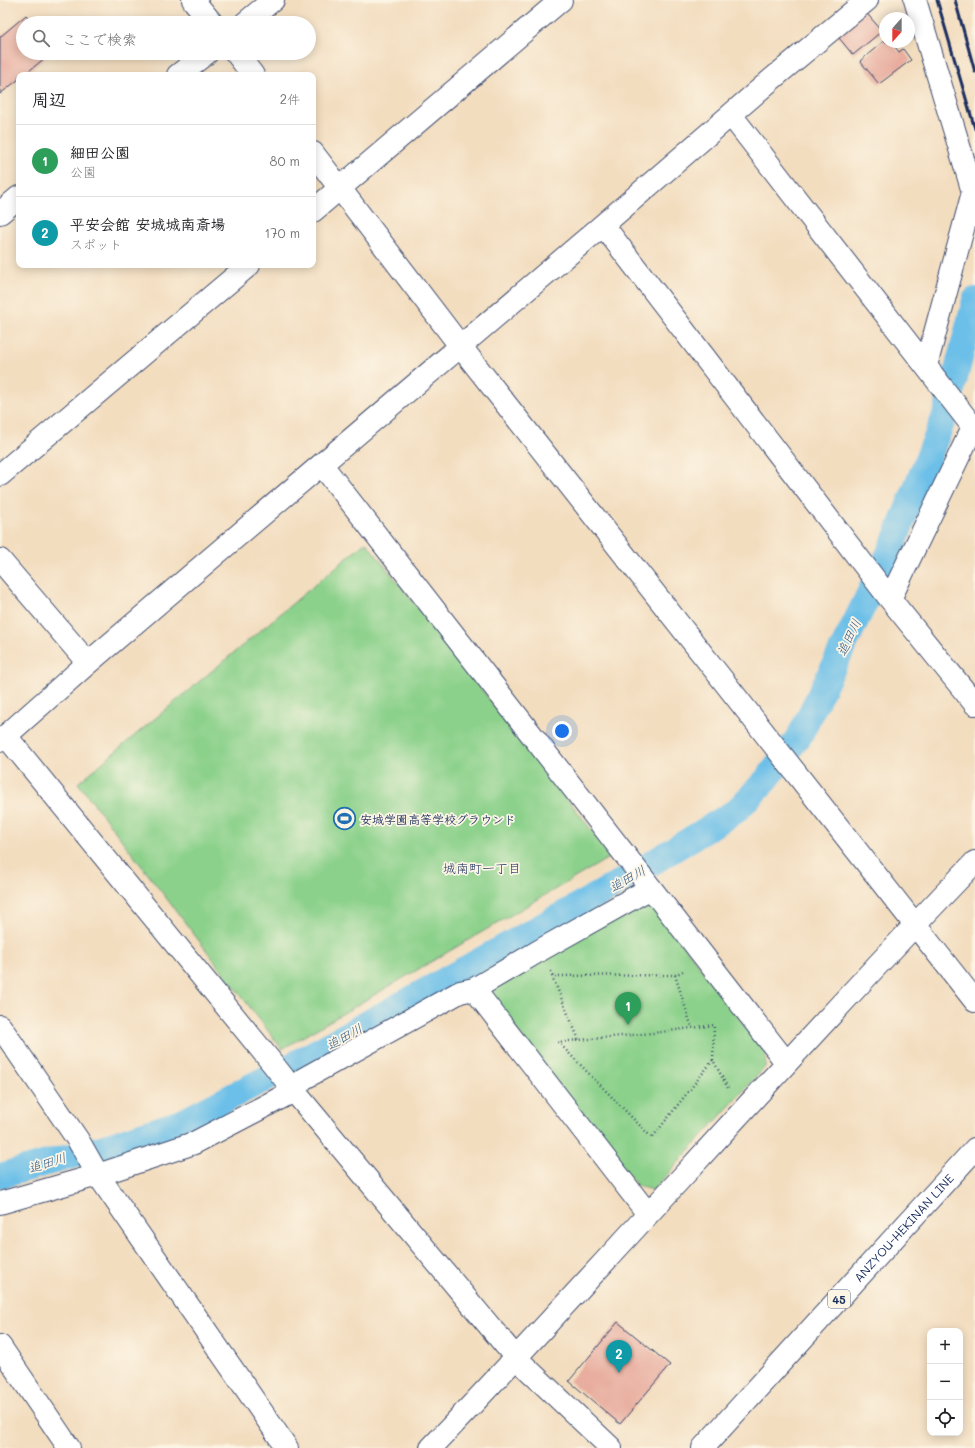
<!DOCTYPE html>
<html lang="ja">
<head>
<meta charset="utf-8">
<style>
  :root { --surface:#fff; --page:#f6f6f6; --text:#202124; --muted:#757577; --line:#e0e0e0; --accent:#1f6fb2 }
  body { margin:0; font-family:Mali,"Klee One",sans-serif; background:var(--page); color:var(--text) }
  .controls { position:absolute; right:12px; bottom:12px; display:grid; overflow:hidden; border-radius:8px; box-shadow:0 2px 10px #0003 }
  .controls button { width:36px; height:36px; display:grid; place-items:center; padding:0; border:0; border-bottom:1px solid var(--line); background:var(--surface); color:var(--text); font:20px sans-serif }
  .compass { position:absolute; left:879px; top:12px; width:36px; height:36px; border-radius:50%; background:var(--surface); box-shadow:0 2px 10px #0003; rotate:201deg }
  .you { position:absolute; left:562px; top:731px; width:14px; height:14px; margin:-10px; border:3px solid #fff; border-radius:50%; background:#1a73e8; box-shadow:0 0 0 6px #1a73e833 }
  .badge { display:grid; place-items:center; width:26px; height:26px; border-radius:50%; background:var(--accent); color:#fff; font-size:13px; font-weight:700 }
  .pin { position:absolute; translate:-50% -33px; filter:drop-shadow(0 1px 2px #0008) }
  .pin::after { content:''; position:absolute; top:21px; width:14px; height:12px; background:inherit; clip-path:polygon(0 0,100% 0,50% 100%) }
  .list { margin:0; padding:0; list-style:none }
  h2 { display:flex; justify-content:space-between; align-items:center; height:52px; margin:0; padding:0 16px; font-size:17px }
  h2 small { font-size:13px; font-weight:400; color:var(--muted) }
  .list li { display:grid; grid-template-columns:26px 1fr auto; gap:12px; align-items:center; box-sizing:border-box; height:72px; padding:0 16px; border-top:1px solid var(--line) }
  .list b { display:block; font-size:15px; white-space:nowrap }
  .list p { margin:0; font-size:13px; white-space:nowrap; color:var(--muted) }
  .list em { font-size:13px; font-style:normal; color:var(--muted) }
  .icon { flex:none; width:22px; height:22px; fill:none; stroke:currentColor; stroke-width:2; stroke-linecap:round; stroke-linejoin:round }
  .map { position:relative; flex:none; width:975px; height:1448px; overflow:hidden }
  .search { position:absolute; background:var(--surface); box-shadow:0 2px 10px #0003; left:16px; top:16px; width:300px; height:44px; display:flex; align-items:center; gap:10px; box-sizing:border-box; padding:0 14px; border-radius:22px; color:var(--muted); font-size:15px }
  .panel { position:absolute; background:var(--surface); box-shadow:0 2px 10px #0003; left:16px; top:72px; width:300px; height:196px; border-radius:8px }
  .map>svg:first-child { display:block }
</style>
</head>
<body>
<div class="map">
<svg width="975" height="1448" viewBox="0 0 975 1448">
  <rect width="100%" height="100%" fill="#fcf5e5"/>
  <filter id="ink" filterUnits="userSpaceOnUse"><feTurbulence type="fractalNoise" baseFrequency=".025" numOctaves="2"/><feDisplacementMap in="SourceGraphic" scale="8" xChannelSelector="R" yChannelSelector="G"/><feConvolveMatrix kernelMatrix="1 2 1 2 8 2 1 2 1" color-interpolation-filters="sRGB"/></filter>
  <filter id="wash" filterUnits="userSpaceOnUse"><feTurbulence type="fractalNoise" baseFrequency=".012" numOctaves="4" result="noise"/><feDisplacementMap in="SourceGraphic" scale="16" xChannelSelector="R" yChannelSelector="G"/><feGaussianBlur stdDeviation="0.9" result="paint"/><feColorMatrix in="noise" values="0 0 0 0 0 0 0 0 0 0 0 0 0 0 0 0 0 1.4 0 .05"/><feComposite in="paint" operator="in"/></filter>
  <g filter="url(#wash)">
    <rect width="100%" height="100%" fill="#f3ddbf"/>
    <path fill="#8cd18b" stroke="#548074" d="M366,542L612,856L282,1049L78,783Z
      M641,902L652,904L766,1053L765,1067L653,1190L637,1186L491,997L495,984Z"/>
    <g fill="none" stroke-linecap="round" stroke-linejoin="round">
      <path stroke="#6cbfe8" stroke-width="26" d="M0,1176L101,1148L184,1121L294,1064L626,879L736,811L767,779L800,735L892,547L946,413L975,300"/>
    </g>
    <g id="blocks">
      <path fill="#e8ad9f" d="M863,9L882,31L853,55L835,33Z
        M26,15L33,23H23V53H51L24,75H19V79L0,94V37Z
        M885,40V42H891L899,52L903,49L911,60L879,84L860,61Z
        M618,1322L670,1365L620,1424L569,1381Z"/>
    </g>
  </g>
  <g filter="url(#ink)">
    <use href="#blocks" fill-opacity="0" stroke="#3b496d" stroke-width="1"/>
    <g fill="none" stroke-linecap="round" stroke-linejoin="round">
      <defs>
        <path id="minor" d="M193,0L212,23
          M915,0L973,192L926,366
          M245,23L273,0
          M236,53L253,75
          M178,75L207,53
          M731,115L973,427L890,599
          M313,153L461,347L975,1001
          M313,211L561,0
          M0,213L19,197
          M603,225L890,599L975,704
          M322,465L786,1062
          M0,475L249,265
          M0,560L88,663
          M6,736L273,1064L294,1091L516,1358L611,1448
          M0,741L88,663L603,225L772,79L867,0
          M474,989L648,1214
          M0,1026L78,1140L98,1175L287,1448
          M0,1203L98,1175L194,1143L294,1091L303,1079L460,992L474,989L544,948L651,888
          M0,1346L69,1448
          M431,1448C615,1255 790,1054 975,862"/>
        <g id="major">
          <path id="s1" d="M703,1448L975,1149"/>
        </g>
      </defs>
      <use href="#minor" stroke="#3b496d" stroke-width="24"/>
      <use href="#major" stroke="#3b496d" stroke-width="24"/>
      <path stroke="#3b496d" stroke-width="2.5" stroke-dasharray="1 3" stroke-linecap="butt" d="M551,971L552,976L675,975L685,970
        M675,975L692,1028
        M552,976L579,1040
        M713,1060L714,1025L653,1033L558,1042L652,1138L713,1060L729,1090"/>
      <use href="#minor" stroke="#fff" stroke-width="22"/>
      <use href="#major" stroke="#fff" stroke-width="22"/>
      <path stroke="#1b2f5e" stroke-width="3" d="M937,0L975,129
        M955,0L975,72"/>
    </g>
  </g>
  <defs>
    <symbol id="stadium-ring" viewBox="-11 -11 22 22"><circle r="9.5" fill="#fcf5e5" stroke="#1f6fb2" stroke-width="1.5"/><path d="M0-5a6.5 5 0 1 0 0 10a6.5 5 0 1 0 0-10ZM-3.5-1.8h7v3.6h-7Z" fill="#1f6fb2"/></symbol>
  </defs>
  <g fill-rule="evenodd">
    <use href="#stadium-ring" x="332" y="806" width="25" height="25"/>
  </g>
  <g text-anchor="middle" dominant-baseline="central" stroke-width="3.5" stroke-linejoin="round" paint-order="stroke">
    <rect fill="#fcf5e5" stroke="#5e6a86" stroke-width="1" x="828" y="1290" width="22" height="18" rx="3"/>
    <g font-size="11" font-weight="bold" fill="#1b2f5e">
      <text x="839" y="1299">45</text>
    </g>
    <g font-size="12" font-weight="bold" fill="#1b2f5e" stroke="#fcf5e5" text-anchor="start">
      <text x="360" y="819">安城学園高等学校グラウンド</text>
    </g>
    <g font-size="12" fill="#1b2f5e" stroke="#fcf5e5">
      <text stroke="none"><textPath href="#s1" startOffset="298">ANZYOU-HEKINAN LINE</textPath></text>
    </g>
    <g font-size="13" font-style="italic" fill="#335a87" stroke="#fcf5e5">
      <text transform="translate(848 637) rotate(-64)">追田川</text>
      <text transform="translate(627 878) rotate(-30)">追田川</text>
      <text transform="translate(344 1036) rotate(-29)">追田川</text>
      <text transform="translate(47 1162) rotate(-17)">追田川</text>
    </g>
    <g font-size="13" fill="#1b2f5e" stroke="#fcf5e5">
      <text x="482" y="867">城南町一丁目</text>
    </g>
  </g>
</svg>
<div class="controls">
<button>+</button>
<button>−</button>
<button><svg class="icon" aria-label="locate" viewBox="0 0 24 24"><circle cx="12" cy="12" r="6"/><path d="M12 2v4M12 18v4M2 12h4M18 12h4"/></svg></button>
</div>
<svg class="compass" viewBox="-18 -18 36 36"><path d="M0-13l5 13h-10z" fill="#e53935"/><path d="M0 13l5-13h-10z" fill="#757577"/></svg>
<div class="you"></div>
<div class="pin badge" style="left:628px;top:1025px;background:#2e9e5b">1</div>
<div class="pin badge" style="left:619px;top:1373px;background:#0f9aa8">2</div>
<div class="search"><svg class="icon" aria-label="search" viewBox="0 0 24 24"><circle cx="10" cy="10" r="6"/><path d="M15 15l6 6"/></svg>ここで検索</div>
<section class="panel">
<h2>周辺<small>2件</small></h2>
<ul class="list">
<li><span class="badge" style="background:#2e9e5b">1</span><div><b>細田公園</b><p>公園</p></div><em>80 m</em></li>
<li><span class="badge" style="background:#0f9aa8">2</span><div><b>平安会館 安城城南斎場</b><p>スポット</p></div><em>170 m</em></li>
</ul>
</section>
</div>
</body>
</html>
